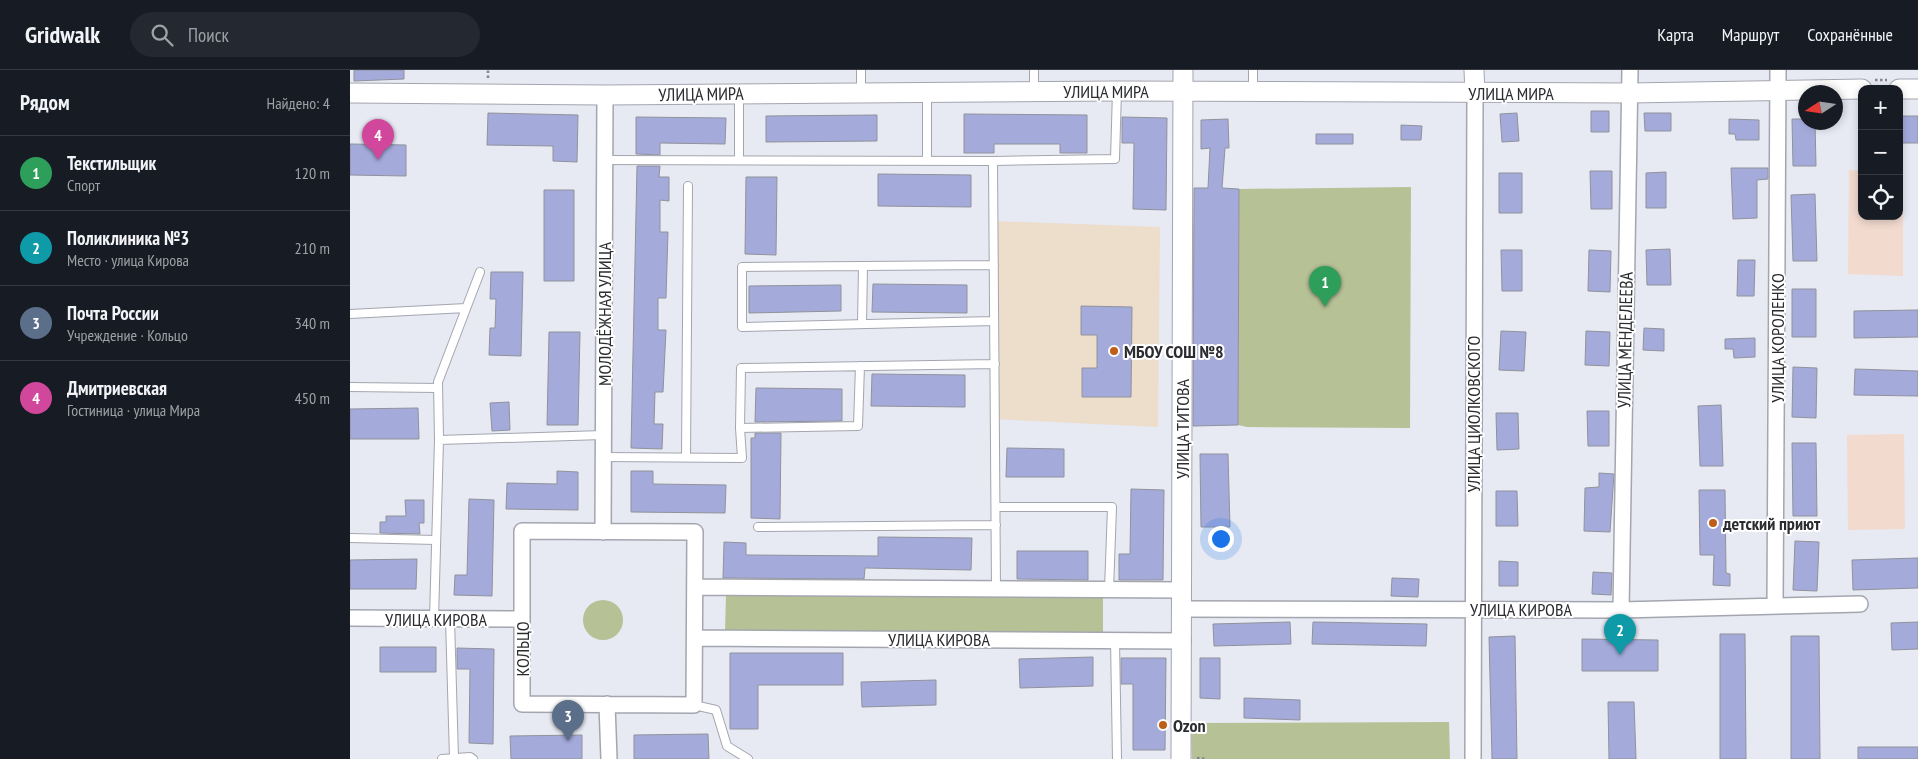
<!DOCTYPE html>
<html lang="ru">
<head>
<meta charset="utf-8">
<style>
  :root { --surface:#171b24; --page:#242831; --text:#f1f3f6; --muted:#9ea1a6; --line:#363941; --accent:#db2777 }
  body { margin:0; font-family:"PT Sans Narrow",sans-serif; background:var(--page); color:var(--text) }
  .controls { position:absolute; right:15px; top:15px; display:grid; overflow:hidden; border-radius:10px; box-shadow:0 2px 8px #0003 }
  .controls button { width:45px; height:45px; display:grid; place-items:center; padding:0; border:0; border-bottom:1px solid var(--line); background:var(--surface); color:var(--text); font:25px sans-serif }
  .compass { position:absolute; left:1448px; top:15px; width:45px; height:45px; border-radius:50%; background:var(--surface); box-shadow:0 2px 8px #0003; rotate:258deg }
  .you { position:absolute; left:870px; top:468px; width:18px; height:18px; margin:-12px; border:4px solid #fff; border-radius:50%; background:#1a73e8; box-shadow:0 0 0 8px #1a73e833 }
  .badge { display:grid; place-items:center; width:32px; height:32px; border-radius:50%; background:var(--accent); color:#fff; font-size:16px; font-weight:700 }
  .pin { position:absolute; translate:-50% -41px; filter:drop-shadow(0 1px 2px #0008) }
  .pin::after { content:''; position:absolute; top:26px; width:18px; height:15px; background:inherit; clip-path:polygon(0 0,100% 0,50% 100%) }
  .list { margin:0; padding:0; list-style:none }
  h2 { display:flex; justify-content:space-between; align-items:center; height:65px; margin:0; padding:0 20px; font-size:21px }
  h2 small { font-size:16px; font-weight:400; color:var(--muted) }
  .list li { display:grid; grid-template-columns:32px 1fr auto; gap:15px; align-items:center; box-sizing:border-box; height:75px; padding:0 20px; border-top:1px solid var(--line) }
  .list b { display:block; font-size:19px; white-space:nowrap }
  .list p { margin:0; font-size:16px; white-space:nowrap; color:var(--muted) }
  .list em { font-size:16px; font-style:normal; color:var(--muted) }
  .icon { flex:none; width:28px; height:28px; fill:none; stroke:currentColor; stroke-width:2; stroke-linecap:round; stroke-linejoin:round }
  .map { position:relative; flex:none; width:1568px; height:689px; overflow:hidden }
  header { display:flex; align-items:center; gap:30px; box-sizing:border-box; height:70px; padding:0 25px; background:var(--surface); border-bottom:1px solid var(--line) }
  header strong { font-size:24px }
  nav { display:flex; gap:28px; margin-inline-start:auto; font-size:18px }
  .search { width:350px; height:45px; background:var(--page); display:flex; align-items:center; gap:12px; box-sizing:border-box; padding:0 18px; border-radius:28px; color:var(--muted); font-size:19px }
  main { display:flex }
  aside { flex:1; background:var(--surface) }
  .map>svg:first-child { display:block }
</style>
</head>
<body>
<header>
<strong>Gridwalk</strong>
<div class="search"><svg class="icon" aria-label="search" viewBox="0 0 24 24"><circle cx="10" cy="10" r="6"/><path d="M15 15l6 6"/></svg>Поиск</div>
<nav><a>Карта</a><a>Маршрут</a><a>Сохранённые</a></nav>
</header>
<main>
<aside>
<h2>Рядом<small>Найдено: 4</small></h2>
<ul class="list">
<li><span class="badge" style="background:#2e9e5b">1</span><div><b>Текстильщик</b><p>Спорт</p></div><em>120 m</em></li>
<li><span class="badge" style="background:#0f9aa8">2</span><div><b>Поликлиника №3</b><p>Место · улица Кирова</p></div><em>210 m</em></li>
<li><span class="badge" style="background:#5c6f8a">3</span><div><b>Почта России</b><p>Учреждение · Кольцо</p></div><em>340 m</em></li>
<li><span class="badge" style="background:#d1479c">4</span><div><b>Дмитриевская</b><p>Гостиница · улица Мира</p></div><em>450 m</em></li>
</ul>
</aside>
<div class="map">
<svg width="1568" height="689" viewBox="0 0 1568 689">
  <rect width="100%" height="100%" fill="#e7e9f3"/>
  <path fill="#f2dacf" d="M1499,100L1512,101V146H1549V102H1553V206L1498,204Z
    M1554,364L1555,459L1498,460L1497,365Z"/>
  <path fill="#edddcb" d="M643,151L810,157L808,357L642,349Z"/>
  <path fill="#b7c196" d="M1061,117L1060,358L897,357L888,355L889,119Z
    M376,525L753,528V563L375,561Z
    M233 550a20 20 0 1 1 40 0a20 20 0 1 1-40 0Z
    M1099,652L1100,689H842L841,653Z"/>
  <path fill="#a4abdb" stroke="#90929b" d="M4,0H54V9L4,11Z
    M1241,41H1259V62H1241Z
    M138,43L228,45L227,92L203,91V76L137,75Z
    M1167,43L1169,71L1152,72L1150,44Z
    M1294,43H1321V61H1295Z
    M614,44L737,45V83H710V74H644V83H614Z
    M527,45V71L416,72V46Z
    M1549,46H1568V73H1549Z
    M286,47L376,48L375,74L310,73V85L286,84Z
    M772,47L817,48L816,140L783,139L784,73H772Z
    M878,49L879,78H875L872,118L889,119L888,355L843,356L844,118H858L860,78L851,79V50Z
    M1379,49L1409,50V70H1386L1385,64H1379Z
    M1442,49H1456V52H1465L1466,96H1443Z
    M1051,55L1072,56L1071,70H1051Z
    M966,64H1003V74H966Z
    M0,74L56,75V106L0,105Z
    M287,96H310L309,107H319V131L310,130V162H318L316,228H308V260H316L313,322H305L304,354H313L312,379L281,378Z
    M1381,98H1418V109L1407,110V148L1383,149Z
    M1240,101H1262V139H1241Z
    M1316,102V138H1296V103Z
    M1149,103H1172V143H1149Z
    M528,104L621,105V137L528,136Z
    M396,107H427L426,185L395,184Z
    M194,120H224V211H194Z
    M1465,124L1467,191H1443L1441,125Z
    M1320,179L1321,215H1297L1296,180Z
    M1151,180H1172V221H1152Z
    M1239,180L1261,181L1260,222L1238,221Z
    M1388,190H1405L1404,226H1387Z
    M141,202H173L171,286L139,285L140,258H145L146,229H140Z
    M523,214L617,215V243L522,242Z
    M491,215V241L399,243V216Z
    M1442,219H1466V267H1442Z
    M731,236L782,237L781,327H732V298H747V265H731Z
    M1568,240V267L1504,268V241Z
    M1294,258L1314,259V281L1293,280Z
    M1151,261L1176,262L1174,301L1149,300Z
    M1236,261L1260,262L1259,296L1235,295Z
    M199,262H230L228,355H197Z
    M1405,268V287L1384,288L1383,279H1375V269Z
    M1443,297L1467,298L1466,348L1442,347Z
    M1505,299L1568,301V326L1504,325Z
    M522,304L615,305V337L521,336Z
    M406,318L492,319V351L405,352Z
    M159,332L160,360L142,361L140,333Z
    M1371,335L1373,396H1350L1348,336Z
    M68,338L69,369H0V339Z
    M1237,341H1259V376H1238Z
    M1146,343H1168L1169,379L1147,380Z
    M405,363H431L430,449L401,448V368H405Z
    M1442,373H1466L1467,446H1443Z
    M657,378L714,379V407H656Z
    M850,384H878L880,457H851Z
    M207,401L228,402V440L156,439L157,413L207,414Z
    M281,401H303V414L376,415L375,443L281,442Z
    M1249,403L1264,404L1260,462L1234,461L1235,418L1249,417Z
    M781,419L814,420L813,510H769V484H780Z
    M1349,420H1375L1376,503L1380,504V516L1363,515L1364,485H1350Z
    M1146,421H1167L1168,456H1146Z
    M119,429L144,430L142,526L104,525L105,505H117Z
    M55,430H74V453H69L70,464L30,463V452H36V446H56Z
    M528,467L622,468L621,500L515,498L514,509L373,508L374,472L396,473V485L528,486Z
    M1445,471L1469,472L1467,521L1443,520Z
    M667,481H738V510L667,509Z
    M1568,488V518L1503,520L1502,490Z
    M67,489L66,519H0V490Z
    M1149,491L1168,492V516H1149Z
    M1243,502L1262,503L1261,525L1242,524Z
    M1042,508L1069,509L1068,527L1041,526Z
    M940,552L941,574L864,576L863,554Z
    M963,552L1077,554L1076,576L962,574Z
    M1568,552V579L1542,580L1541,553Z
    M1370,564H1395L1396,689H1370Z
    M1165,566L1167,689H1142L1139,567Z
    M1441,566H1469L1470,689H1441Z
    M1232,569L1308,570V601H1232Z
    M30,577H86V602H30Z
    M107,578L144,579L143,674L119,673L120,599H107Z
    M380,583H493V615H408V659H380Z
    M743,587V616L670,618L669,589Z
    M771,588H816L815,680H783V614H771Z
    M850,588H870V629L850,628Z
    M586,610V635L512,637L511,612Z
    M894,628L950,630V650L894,648Z
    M1258,632H1284L1286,689H1259Z
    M358,664L359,689H284V665Z
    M232,665V689H161L160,666Z
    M1508,677H1568V689H1508Z"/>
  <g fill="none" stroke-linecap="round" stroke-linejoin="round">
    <defs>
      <path id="service" d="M684,20V0
        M903,20V0
        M511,22V0
        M255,90L643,91L646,519
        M389,90V25
        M577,91V23
        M643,91L765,89L767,21
        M644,195L392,197V257L644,251
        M0,244L116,238
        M512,254L513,196
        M510,296L508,356L390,358L391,298L645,294
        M0,317L88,318
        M89,370L88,312L130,202
        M253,387L392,388L390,358
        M336,387L338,116
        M646,437H762L759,520
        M408,457L646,455
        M0,468L86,470
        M84,549L89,370L253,365
        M100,549L104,688
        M765,570L767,689
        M344,635L366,640L377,676L398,689
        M92,689L120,687L123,689"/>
      <path id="minor" d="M172,461L345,462L344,635L172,634Z
        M253,462L255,25
        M345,517L832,520
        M1425,536L1428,0
        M833,539L1271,540L1510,534
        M1271,540L1280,0
        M0,548L172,549
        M345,568L833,571
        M257,634L259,689
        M1123,689L1125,23"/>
      <path id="tertiary" d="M1124,0L1125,23
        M1549,19H1568
        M0,23L255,25L767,21L1280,23L1512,19
        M831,689L833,0"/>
    </defs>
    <use href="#service" stroke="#a4a6af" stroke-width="10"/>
    <use href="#minor" stroke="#a4a6af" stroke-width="18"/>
    <use href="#tertiary" stroke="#a4a6af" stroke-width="21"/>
    <path stroke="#84858c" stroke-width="2.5" stroke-dasharray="2.5 2.5" stroke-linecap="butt" d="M138,8V0
      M1525,10H1537
      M847,688L856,689"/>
    <use href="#service" stroke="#fff" stroke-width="8"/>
    <use href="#minor" stroke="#fff" stroke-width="15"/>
    <use href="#tertiary" stroke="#fff" stroke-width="19"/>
  </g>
  <g fill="#be5e18" stroke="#fff" stroke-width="2">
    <circle cx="764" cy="281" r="5"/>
    <circle cx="1363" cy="453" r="5"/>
    <circle cx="813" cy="655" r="5"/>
  </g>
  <g text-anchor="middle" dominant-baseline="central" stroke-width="4" stroke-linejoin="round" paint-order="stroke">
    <g font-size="18" fill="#2b2c30" stroke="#fff">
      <text x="756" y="21">УЛИЦА МИРА</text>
      <text x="1161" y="23">УЛИЦА МИРА</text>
      <text transform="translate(351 24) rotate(-1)">УЛИЦА МИРА</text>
      <text transform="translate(254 244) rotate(-90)">МОЛОДЁЖНАЯ УЛИЦА</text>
      <text transform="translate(1427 268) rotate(-90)">УЛИЦА КОРОЛЕНКО</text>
      <text transform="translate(1275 270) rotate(-89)">УЛИЦА МЕНДЕЛЕЕВА</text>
      <text transform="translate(1123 344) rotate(-90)">УЛИЦА ЦИОЛКОВСКОГО</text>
      <text transform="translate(832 359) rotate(-90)">УЛИЦА ТИТОВА</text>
      <text x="1171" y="539">УЛИЦА КИРОВА</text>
      <text x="86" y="549">УЛИЦА КИРОВА</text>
      <text x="589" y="569">УЛИЦА КИРОВА</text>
      <text transform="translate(172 579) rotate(-90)">КОЛЬЦО</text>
    </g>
    <g font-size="18" font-weight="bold" fill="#2b2c30" stroke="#fff" text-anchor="start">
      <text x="774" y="281">МБОУ СОШ №8</text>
      <text x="1373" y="453">детский приют</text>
      <text x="823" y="655">Ozon</text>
    </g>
  </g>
</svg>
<div class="controls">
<button>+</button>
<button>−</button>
<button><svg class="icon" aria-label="locate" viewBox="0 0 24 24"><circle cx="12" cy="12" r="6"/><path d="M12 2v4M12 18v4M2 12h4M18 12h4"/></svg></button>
</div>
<svg class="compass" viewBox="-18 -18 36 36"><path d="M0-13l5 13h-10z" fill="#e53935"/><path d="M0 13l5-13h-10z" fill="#9ea1a6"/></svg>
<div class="you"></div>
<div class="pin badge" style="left:975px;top:237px;background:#2e9e5b">1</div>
<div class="pin badge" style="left:1270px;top:585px;background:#0f9aa8">2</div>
<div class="pin badge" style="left:218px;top:671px;background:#5c6f8a">3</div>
<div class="pin badge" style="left:28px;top:90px;background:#d1479c">4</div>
</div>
</main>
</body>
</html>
